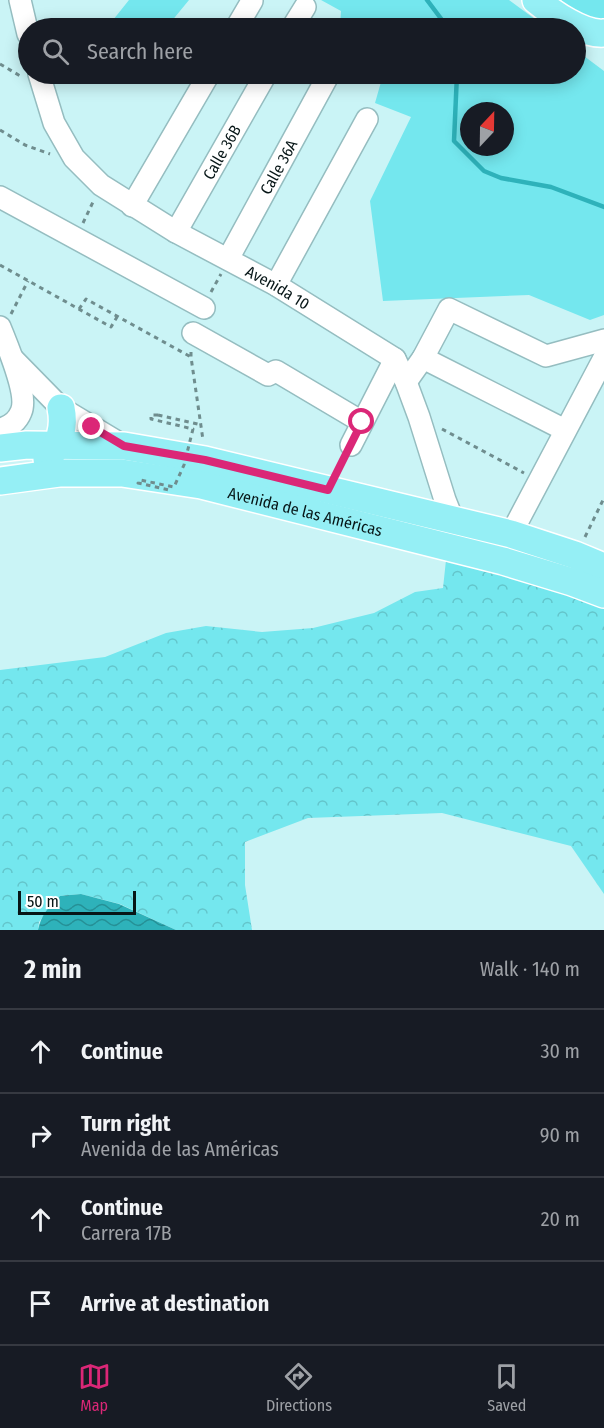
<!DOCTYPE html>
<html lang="en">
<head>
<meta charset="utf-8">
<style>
  :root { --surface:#171b24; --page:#20242c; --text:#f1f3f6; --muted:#9ea1a6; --line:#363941; --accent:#db2777 }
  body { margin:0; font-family:"Fira Sans Condensed",sans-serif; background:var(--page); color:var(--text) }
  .compass { position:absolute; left:460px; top:102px; width:54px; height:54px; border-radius:50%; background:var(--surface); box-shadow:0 3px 15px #0003; rotate:22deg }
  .scale { position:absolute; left:18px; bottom:15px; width:118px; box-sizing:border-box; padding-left:6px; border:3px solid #071617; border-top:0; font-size:16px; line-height:21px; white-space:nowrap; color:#071617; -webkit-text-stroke:4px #fff; paint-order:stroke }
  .stop { position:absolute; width:18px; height:18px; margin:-14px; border:4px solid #db2777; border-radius:50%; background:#fff }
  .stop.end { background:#db2777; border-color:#fff; box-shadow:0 2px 6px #0008 }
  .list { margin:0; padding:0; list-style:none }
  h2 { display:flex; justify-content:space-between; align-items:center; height:78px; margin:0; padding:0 24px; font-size:26px }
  h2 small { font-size:20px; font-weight:400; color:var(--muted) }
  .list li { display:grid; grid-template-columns:39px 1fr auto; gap:18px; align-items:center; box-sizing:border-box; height:84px; padding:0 24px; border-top:2px solid var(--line) }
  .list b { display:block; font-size:22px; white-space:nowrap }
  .list p { margin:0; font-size:20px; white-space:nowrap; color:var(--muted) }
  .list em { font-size:20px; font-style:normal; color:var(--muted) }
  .icon { flex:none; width:33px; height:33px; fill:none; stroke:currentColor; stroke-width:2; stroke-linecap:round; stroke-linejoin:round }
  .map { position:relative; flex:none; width:604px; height:930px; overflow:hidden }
  .search { position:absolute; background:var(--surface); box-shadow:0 3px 15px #0003; left:18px; right:18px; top:18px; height:66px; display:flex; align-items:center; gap:15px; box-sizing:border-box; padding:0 21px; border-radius:33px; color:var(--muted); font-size:22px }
  .sheet { height:414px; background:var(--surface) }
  nav { display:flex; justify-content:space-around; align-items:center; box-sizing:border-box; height:84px; border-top:2px solid var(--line); background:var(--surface); font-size:16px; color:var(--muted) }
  nav a { display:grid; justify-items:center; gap:3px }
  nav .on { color:var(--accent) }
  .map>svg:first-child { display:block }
</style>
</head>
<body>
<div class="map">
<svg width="604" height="930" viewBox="0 0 604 930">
  <defs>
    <pattern id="forest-crowns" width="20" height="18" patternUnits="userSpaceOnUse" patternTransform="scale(1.5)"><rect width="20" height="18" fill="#74e7ee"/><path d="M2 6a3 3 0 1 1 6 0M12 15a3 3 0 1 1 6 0" fill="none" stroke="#63c5cb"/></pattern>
    <pattern id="water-waves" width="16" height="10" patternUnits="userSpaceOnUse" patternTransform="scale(1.5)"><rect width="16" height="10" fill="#2eb2ba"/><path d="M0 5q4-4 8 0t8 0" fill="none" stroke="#259096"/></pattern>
  </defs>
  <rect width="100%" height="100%" fill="#caf4f6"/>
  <path fill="#74e7ee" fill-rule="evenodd" d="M129,0H189L166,28H114L109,25Z
    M321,0H509L547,28H340L341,11Z
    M562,0H604V33L552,12Z
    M576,50L604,71V315L590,320L529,295L383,301L370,201L411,117L375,103L381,82L371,74H576ZM469,111H505V147H469Z"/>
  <path fill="url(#forest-crowns)" d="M446,560L484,568L604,606V894L571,846L442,813L308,818L245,842V885L252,930H176L120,904L81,894L60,896L53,902L39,922L38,930H0V670L105,657L166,633L206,626L262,632L313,628L374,613L415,592L443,588Z"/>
  <path fill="url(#water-waves)" d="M81,894L119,904L176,930H38C41,915 49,906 60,896Z"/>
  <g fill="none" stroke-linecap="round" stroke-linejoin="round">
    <path stroke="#2eb2ba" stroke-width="4.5" d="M427,0L448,28
      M457,74L454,141L484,171L501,178L551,187L604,207"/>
    <defs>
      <g id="minor">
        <path d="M20,0L28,34"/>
        <path d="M236,28L252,1"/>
        <path d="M292,28L305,7"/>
        <path id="s1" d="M39,74L54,123L74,158L101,185L176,232L276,285L395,359L406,382L419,417L445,500L453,520L451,532"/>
        <path d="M0,197L204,308"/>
        <path d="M132,206L209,74"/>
        <path id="s2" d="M176,232L266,74"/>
        <path id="s3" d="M228,259L329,74"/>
        <path d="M276,285L367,119"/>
        <path d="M0,327C7,345 29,395 21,412C17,422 9,427 0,429"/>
        <path d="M193,333L268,375L276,371L362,422"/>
        <path d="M423,358L565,430"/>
        <path d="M13,359L61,408L124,446"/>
        <path d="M406,382L423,358L449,309L546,356L604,340"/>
        <path d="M351,445L395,359"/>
        <path d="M511,534L604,358"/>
      </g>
      <g id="major">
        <path d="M536,0C552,13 583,35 604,33"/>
        <path d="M0,448L27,445L124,446L205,460L511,534L575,555L604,567"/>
        <path d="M47,459C60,445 65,426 61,408"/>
        <path id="s4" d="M0,481L59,473H122L201,485L503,561L572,582L604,594"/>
      </g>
    </defs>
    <use href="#minor" stroke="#95bdc0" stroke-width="24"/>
    <use href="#major" stroke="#fff" stroke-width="30"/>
    <path stroke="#6f8d8e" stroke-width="3" stroke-dasharray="4.5 4.5" stroke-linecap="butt" d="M0,64L22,77
      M0,130L25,145L50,154
      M83,223L93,202
      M0,265L111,327L117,317
      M211,292L221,274
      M79,309L86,299L191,357
      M11,314L28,281
      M191,352V357L203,440
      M158,415L202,425
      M442,429L524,473
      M585,537L604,498"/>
    <use href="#minor" stroke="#fff" stroke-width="21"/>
    <use href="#major" stroke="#95eff5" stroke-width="27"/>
    <path stroke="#6f8d8e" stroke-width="3" stroke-dasharray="4.5 4.5" stroke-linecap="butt" d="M158,415H151V419L193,429L184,465L174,487L140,480L138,483L169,490"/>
  </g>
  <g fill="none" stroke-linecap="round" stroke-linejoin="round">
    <path stroke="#db2777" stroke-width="8" d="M92,427L124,446L205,460L328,490L362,422"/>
  </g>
  <g text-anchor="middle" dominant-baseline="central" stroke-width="6" stroke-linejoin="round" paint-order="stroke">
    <g font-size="16" fill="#071617" stroke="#fff">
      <text stroke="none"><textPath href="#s2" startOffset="92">Calle 36B</textPath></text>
      <text stroke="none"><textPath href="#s3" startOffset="105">Calle 36A</textPath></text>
      <text stroke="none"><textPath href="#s1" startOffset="334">Avenida 10</textPath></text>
      <text stroke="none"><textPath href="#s4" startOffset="310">Avenida de las Américas</textPath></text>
    </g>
  </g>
</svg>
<svg class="compass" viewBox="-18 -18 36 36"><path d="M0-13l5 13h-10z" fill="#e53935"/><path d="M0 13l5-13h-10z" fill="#9ea1a6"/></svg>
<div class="scale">50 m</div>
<div class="stop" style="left:362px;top:422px"></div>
<div class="stop end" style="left:92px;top:427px"></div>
<div class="search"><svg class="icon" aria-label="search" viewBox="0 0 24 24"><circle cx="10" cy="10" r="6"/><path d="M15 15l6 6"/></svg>Search here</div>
</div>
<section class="sheet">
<h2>2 min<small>Walk · 140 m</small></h2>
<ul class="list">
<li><svg class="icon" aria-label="ahead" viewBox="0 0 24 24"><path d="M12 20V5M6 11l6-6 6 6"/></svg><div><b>Continue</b></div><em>30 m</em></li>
<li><svg class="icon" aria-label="right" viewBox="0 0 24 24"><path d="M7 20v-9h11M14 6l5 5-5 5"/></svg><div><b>Turn right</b><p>Avenida de las Américas</p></div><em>90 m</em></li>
<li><svg class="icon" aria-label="ahead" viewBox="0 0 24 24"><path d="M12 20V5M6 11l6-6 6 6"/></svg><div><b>Continue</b><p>Carrera 17B</p></div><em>20 m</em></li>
<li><svg class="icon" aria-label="arrive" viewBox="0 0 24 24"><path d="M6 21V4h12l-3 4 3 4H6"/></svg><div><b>Arrive at destination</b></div></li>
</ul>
</section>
<nav>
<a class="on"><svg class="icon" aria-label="map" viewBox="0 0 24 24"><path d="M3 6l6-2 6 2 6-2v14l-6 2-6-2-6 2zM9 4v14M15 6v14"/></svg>Map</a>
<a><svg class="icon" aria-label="directions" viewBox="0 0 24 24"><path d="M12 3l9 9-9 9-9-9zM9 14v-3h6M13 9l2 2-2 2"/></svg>Directions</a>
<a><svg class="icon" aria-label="saved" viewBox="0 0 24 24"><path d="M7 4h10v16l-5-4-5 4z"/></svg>Saved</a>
</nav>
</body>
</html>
